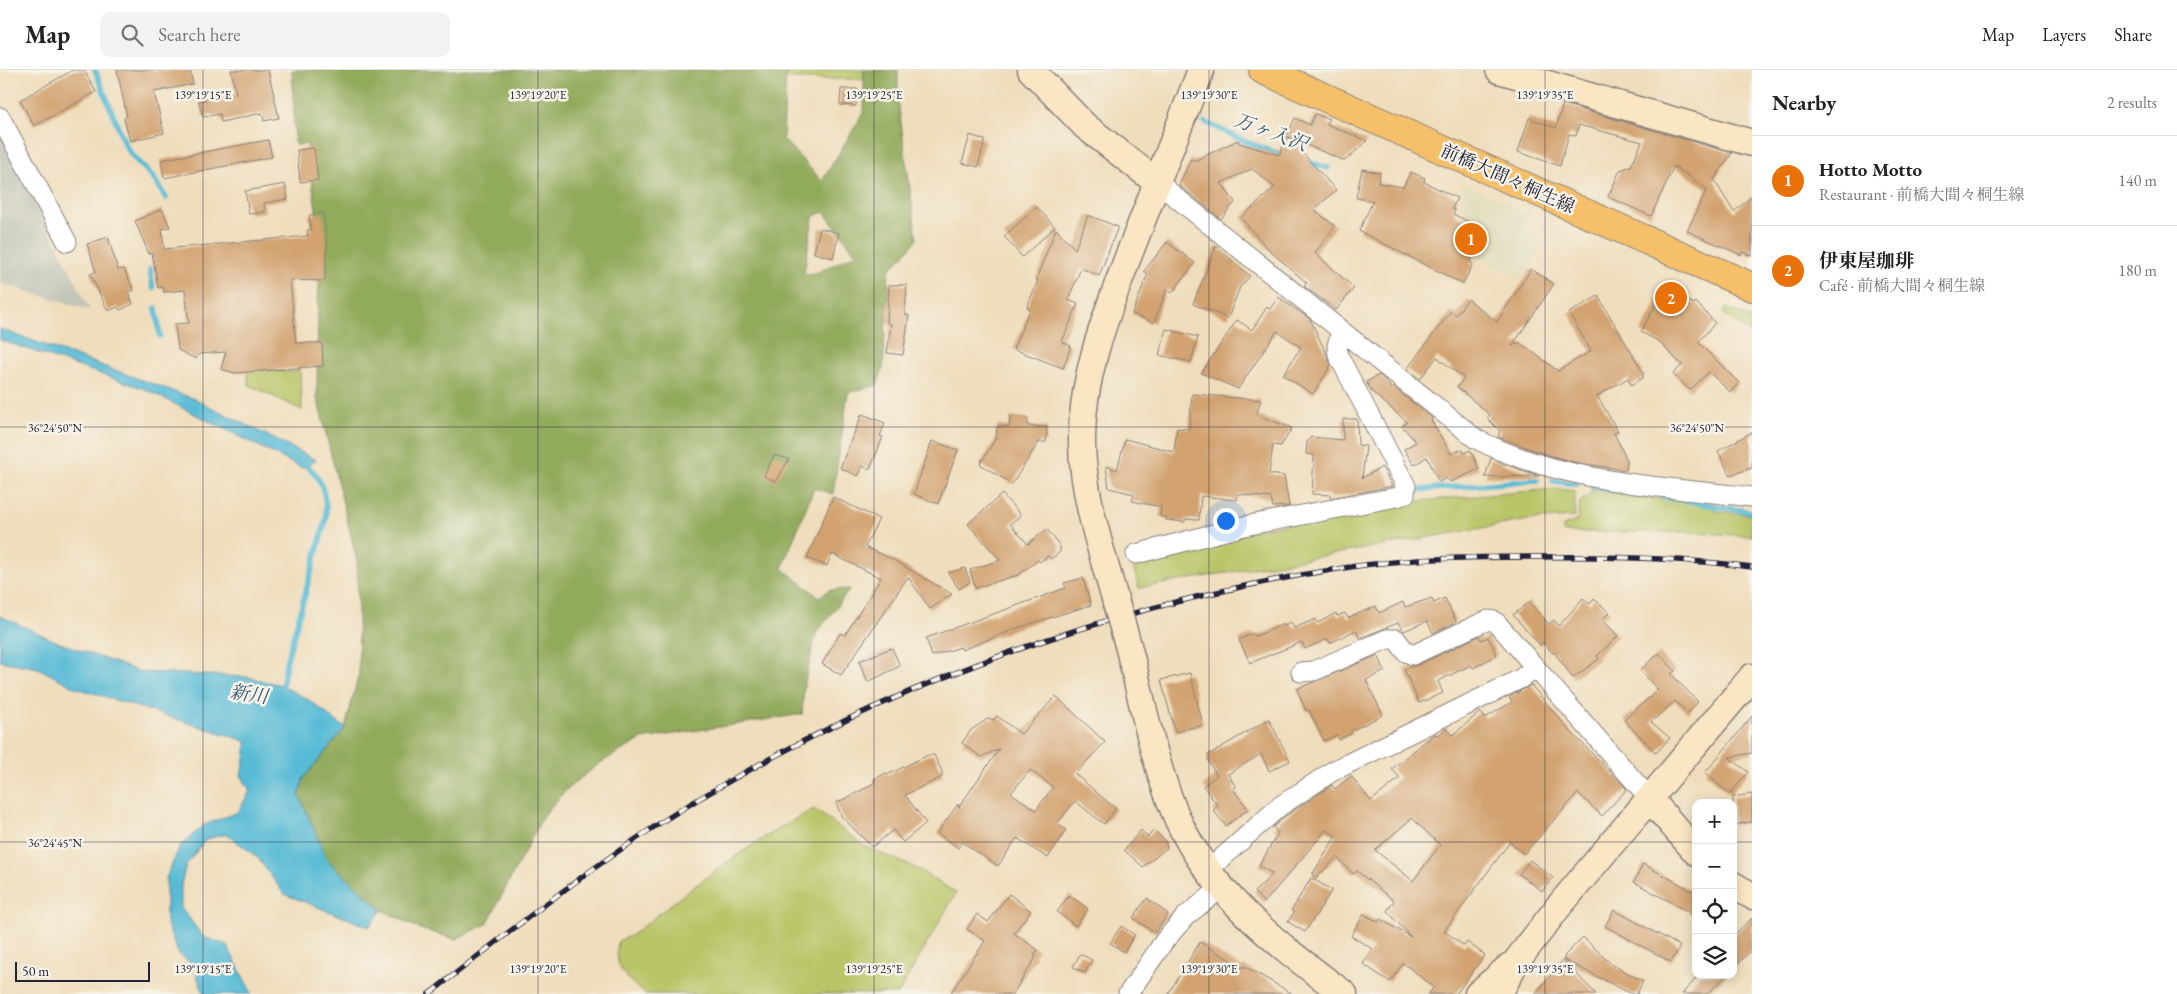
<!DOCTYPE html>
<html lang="en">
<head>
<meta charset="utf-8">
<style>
  :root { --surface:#fff; --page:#f2f2f2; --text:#222; --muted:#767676; --line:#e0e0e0; --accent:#b5179e }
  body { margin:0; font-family:"EB Garamond","Noto Serif JP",serif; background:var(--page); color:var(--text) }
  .controls { position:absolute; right:15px; bottom:15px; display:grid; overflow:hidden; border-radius:10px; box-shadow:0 2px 12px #0003 }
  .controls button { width:45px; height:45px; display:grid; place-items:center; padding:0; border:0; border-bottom:1px solid var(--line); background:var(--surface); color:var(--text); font:25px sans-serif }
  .scale { position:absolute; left:15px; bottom:12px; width:135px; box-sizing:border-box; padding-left:5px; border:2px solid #22223b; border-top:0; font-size:14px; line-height:18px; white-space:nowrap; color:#22223b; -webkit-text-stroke:4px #f7f3e8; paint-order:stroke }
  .you { position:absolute; left:1225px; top:450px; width:18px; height:18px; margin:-12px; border:4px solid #fff; border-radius:50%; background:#1a73e8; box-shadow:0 0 0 8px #1a73e833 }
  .badge { display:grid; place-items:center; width:32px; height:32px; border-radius:50%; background:var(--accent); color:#fff; font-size:16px; font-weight:700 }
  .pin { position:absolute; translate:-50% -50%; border:2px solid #fff; box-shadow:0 1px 5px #0006 }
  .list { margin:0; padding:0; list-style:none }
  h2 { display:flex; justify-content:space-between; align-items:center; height:65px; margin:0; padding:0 20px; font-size:21px }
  h2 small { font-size:16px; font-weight:400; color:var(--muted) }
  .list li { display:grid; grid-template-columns:32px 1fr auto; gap:15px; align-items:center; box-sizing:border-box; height:90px; padding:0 20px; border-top:1px solid var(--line) }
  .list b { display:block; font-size:19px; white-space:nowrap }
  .list p { margin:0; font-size:16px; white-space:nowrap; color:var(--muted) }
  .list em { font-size:16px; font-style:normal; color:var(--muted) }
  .icon { flex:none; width:28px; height:28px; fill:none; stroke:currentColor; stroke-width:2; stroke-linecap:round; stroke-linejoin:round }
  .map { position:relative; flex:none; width:1752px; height:924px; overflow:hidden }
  header { display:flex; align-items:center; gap:30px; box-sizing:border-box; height:70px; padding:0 25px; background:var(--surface); border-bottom:1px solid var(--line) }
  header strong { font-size:24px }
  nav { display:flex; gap:28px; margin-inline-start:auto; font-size:18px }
  .search { width:350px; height:45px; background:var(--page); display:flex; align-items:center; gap:12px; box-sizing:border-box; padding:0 18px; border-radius:10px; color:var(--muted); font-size:19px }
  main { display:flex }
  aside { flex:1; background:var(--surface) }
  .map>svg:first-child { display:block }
</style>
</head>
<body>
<header>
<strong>Map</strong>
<div class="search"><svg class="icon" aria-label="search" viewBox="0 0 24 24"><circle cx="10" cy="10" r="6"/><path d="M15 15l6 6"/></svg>Search here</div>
<nav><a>Map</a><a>Layers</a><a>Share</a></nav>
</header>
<main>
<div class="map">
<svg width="1752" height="924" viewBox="0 0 1752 924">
  <rect width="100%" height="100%" fill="#f7f3e8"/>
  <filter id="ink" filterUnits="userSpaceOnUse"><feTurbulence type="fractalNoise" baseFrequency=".02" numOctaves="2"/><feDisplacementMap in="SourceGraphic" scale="10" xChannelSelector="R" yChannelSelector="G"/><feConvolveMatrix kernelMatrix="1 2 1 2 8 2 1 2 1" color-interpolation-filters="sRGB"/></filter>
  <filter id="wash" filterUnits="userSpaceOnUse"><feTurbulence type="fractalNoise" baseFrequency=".0096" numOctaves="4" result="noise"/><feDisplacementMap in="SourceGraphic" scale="20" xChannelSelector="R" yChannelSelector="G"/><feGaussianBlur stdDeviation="1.12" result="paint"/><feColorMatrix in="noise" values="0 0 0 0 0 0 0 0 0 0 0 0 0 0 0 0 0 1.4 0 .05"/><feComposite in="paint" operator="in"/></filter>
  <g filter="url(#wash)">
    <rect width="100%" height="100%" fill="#efddbb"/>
    <path fill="#e0dcbb" d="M1463,112L1527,144L1522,160L1534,165L1539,181L1522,208L1449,172L1464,144Z"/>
    <path fill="#c4c5b9" d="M0,63L17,97L90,240L0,213Z"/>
    <path fill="#b9c567" stroke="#6e7451" d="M786,0H864V9H786Z
      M1726,237L1752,249V264L1723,243Z
      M300,298L302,340L249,315L247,300L294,302Z
      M1555,419L1575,421V447L1528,450L1139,518L1132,493L1254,460L1408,432Z
      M1591,420L1713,436L1716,441L1752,445V466L1686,462H1563V456L1578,450L1580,432L1591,424Z
      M814,739L866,777L916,798L956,823L898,924H645C625,907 614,899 618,871L632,865C690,819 748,773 814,739Z"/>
    <path fill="#92aa5c" stroke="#5a664c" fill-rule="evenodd" d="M292,0H786L783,69L822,111L864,42V0H898V31L917,170L889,201L883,299L877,315L848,323L833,424L814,418L782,498L819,527L829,520L850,519L816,564L804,615L802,644L642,669L600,693L568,718L543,746L487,854L456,869L420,859L382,840L327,790L299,725L304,708L345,658L359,603L357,491L317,327L318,231L321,176L307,74L295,75ZM824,142L856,184L816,203L804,204L813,147Z"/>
    <path fill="#58bbd6" stroke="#3d6e88" d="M0,259L195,329L316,390L302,398L145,319L0,270Z
      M0,546L60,573L141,602L248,607L281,615L309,630L345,658L304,708L299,725L327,790L382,840L369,857L284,824L257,787L227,764L206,769L186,795L181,815V837L203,867L227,875L252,924H204L193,895L178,883L166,852V808L180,776L204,755L238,742L250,721L241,705L246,684V671L74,617L38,598L0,591Z"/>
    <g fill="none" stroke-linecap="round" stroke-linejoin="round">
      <path stroke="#58bbd6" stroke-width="5.5" d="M95,0L125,74L133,87L153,107L166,128
        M1205,52L1246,72L1286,86
        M1307,92L1328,98
        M150,199L153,218
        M156,238L160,266
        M1553,411L1577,414
        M1592,417L1612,420
        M1418,420L1537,410
        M1663,427L1752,442
        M281,623L286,593L326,449C327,428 322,403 302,393"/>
    </g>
    <g id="blocks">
      <path fill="#d2a26f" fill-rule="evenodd" d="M73,0H84L96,22L34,56L20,30Z
        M117,0H190L193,14L154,22L164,63L130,71L124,48L127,47Z
        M231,0H268L279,48L264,51L262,43L221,52L220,44L203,47L199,31L236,24Z
        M841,19H857L856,36L840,35Z
        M1563,34L1732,83L1714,110L1734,142L1752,126V186L1742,182L1741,185L1687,161L1707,119L1674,96L1651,146L1608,127L1620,100L1631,96L1642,72L1579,55L1576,66L1569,64L1560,96L1518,82L1529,48L1556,58Z
        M1315,44L1329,49L1327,54L1367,71L1345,91L1288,67L1336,120L1314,140L1335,156L1315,183L1354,218L1336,240L1304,216L1307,213L1270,181L1241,148L1275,117L1252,99L1221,113L1235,132L1221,149L1179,115L1191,89L1194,91L1238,70L1239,73L1279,85L1295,48L1310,55Z
        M970,65L985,70L978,97L962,93Z
        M268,70L272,87L164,108L161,90Z
        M314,78L318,110L300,112L297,80Z
        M1362,99L1380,103L1378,113L1403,117L1411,102L1425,108L1424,112L1457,128L1452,139L1455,140L1453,144L1487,161L1470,192L1473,194L1463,214L1359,161L1373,131L1356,128Z
        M285,114L288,129L264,133L265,142L249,144L245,121Z
        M1037,137L1055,157L1022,187L1004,166Z
        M162,139L170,157L162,159L164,179L308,166L307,160H311L309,145L323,143L327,174L325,211L290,210L296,273H322L323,296L235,303L221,299L226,282L199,284L196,289L178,280L175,254L189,253L185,220L164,222L163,217L158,218L152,183L149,184L135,151Z
        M1088,145L1118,157L1099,206L1081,198L1068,230L1078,234L1062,272L1071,276L1063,298L1013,279L1030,239L1027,237L1038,210L1036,209L1056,159L1075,179Z
        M820,158L839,163L833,188L814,183Z
        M108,167L118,200L124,199L134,221H128L133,234L120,240L118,237L108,241L90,204L96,202L87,174Z
        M1167,172L1195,193L1172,223L1167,219L1154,253L1132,244L1148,204L1144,201Z
        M1216,176L1250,206L1240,217L1228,248L1193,234Z
        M1531,199L1554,214L1512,276L1519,272L1558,301L1591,281L1569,243L1598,226L1643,302V308L1631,315L1628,308L1597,326L1618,361L1614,363L1627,390L1626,400L1578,393L1545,384L1498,367L1500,361L1487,348L1490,345L1457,317L1464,308L1437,287L1420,309L1407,299L1451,241L1456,245L1468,229L1497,252Z
        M889,215H907L905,245H909L903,285L887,283L891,254L887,253Z
        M1665,217L1694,234L1696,232L1715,253L1698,272L1739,313L1730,322L1709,302L1690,320L1673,304L1682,295L1658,271L1641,262Z
        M1278,227L1310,249L1326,283L1331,295L1313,324L1283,305L1301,277L1277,261L1238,319L1201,303L1237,250L1252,260L1267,237L1270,239Z
        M1166,259L1198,267L1191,292L1159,285Z
        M1379,305L1388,313L1391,319L1393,317L1432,348L1431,350L1451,384L1462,379L1464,383L1470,380L1479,399L1451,412L1446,408L1439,412L1427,387L1414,395L1404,379L1416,372L1402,356L1407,352L1372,322L1366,312Z
        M1192,324L1261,330L1256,345L1292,358L1281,376L1273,375L1269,404L1284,406L1289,436L1273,437L1271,428L1238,424L1237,430L1201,426L1199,450L1185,449V452L1166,450V447H1160L1161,437L1132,431L1134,424L1109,418L1106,396L1117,400L1125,369L1174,382L1177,358L1189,359Z
        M862,344L885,353L880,366L883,367L870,399L862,396L858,406L840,398Z
        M1010,347L1028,348V356L1047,357L1046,372H1039L1012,414L980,394L996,368L997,356L1009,357Z
        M1343,349H1357L1358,375L1366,376L1362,408L1382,397L1392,416L1330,428L1331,425L1312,424L1314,385L1306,384L1307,372L1311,367L1343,370Z
        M1752,362V398L1730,405L1718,381Z
        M932,371L958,380L938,434L914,424Z
        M774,385L789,389L776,412L764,406Z
        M1491,388L1504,394L1539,406L1485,407Z
        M1002,424L1021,445L1010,454L1028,474L1047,459L1060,476V482L1051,489L1048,486L1040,492L1038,490L1018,505L975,518L970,500L1000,490L968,454Z
        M833,427L879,449L865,477L892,489L952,524L930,539L908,507L841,605L822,594L840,563L845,565L881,508L832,484L827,496L807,488Z
        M965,498L970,512L959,519L948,503Z
        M1083,508L1091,535L1020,557L962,580L961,577L932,586L926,568L1066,518L1064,513Z
        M1432,528L1434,533L1445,528L1456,552L1433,563L1427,551L1404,561L1398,553L1360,568L1356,560L1330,573L1328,569L1305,579L1302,572L1250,593L1239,570L1253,563L1255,566L1264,563L1283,554L1284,556L1291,552L1294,558L1316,549L1318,553L1336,543L1337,546L1345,543L1348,548L1376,536L1379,543L1403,532L1405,537Z
        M1583,528L1590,534L1594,529L1610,543L1602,549L1618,566L1597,586L1599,589L1573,608L1554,582L1552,583L1543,572L1540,575L1513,545L1529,532L1549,554L1554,550L1559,556Z
        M1479,566L1481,570L1488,567L1497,585L1473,598L1471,595L1438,611L1443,623L1419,633L1404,599L1418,595Z
        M892,578L900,596L868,612L859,591Z
        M1659,583L1675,601L1671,604L1698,632L1688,643L1675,631L1651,652L1670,668L1656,683L1624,650L1658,620L1640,600Z
        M1378,585L1385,601L1366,610L1383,645L1351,661L1352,663L1339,670L1337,665L1324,671L1309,640L1306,641L1297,619Z
        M1190,603L1203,655L1175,662L1161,610Z
        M1531,615L1570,661L1627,719L1602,746L1578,723L1524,784L1510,772L1444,861L1464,876L1467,872L1485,885L1456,924H1428L1434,917L1403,893L1390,912L1363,894L1373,879L1351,866L1364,844L1378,852L1380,849L1411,867L1387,841L1394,831L1357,801L1353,804L1337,787L1316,808L1312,805L1336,766L1326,760L1264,833L1254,822L1273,804L1259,796L1278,763L1273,757L1287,745L1332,715L1335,719L1351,706L1371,731L1400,708L1392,699L1434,664L1439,665L1446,658L1453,665L1480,642L1485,648L1512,632L1509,627ZM1412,748L1440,775L1413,811L1375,780Z
        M1056,626L1105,672L1075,704L1116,739L1104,754L1075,731L1057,754L1066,760L1048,788L1017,768L998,796L962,772L958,778L937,763L958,734L959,737L999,679L981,687L962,673L971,660L989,648L993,650L997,646L1021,664ZM1030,700L1053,717L1036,740L1011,723Z
        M1752,646V683L1729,687L1748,702L1730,724L1705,703Z
        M1269,649L1290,691L1269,701L1261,684L1228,704L1236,717L1233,719L1248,739L1226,756L1213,740L1218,736L1203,716L1217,705L1208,691V685Z
        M928,685H934L942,701V707L905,725L926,753L903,772L893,760L872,777L842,747L836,733L866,718L875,712L874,709L886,703L887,705Z
        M1752,724V752L1733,755V727Z
        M1141,760L1148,767L1154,760L1165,771L1167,778L1143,797L1124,780Z
        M1530,790L1553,808L1542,821L1519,804Z
        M1643,794L1696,823V846L1634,812Z
        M1311,808L1332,820L1305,862L1288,852L1294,842L1291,841Z
        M1009,824L1031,841L1014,863L1038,880L1034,885L1036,887L1013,924H950L985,871L967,859L977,844L988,852Z
        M1069,825L1088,839L1076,856L1057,842Z
        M1147,828L1168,844L1155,863L1133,848Z
        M1614,840L1680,876L1671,892L1605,856Z
        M1752,848V880L1733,898V866Z
        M1121,856L1135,865L1124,882L1110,873Z
        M1583,867L1612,895L1643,911L1637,924H1632L1564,890L1565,885Z
        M1200,872L1243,898L1244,896L1293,924H1168Z
        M1080,884L1092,890L1085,903L1073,897Z
        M1563,890L1596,924H1535Z
        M1699,905H1727L1707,924H1682Z"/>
    </g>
  </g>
  <g filter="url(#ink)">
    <use href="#blocks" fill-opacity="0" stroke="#88807b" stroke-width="1"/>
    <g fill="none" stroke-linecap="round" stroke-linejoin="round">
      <defs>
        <path id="street" d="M0,47L67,172
          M1158,113L1476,369C1560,412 1660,417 1752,427
          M1136,484L1244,456L1397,427L1405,424L1406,416L1338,285L1337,276L1341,261
          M1301,602L1314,601L1387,569H1396L1406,582L1413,585L1481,553L1489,550L1495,551L1650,729
          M1207,801L1280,736L1333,701L1520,609L1535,598
          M1128,924L1165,870L1186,846L1221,818"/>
        <path id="secondary" d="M1031,0L1085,56L1158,113
          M1499,0L1752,73
          M1116,533C1102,482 1083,428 1082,374C1081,308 1105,248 1128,187C1152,125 1177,63 1201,0
          M1128,575C1143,632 1154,697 1178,750C1213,827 1279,875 1344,924
          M1650,729L1696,782
          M1733,815L1752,826
          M1478,924L1510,896
          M1499,924L1515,893L1559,836L1752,607"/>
        <path id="primary" d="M1263,0L1752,217"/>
      </defs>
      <use href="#street" stroke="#88807b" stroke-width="21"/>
      <use href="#secondary" stroke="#88807b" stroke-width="29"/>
      <use href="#primary" stroke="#88807b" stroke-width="30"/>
      <use href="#street" stroke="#fff" stroke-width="19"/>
      <use href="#secondary" stroke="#fbe6c4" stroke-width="26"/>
      <use href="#primary" stroke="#f6c06b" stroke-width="28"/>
      <defs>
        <path id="rail" d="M429,924C516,857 602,787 697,730C897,610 1119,532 1350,497C1412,488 1475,487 1537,487C1608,486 1681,488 1752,497"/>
      </defs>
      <use href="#rail" stroke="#22223b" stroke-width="5.5"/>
      <use href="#rail" stroke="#f7f3e8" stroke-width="4" stroke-dasharray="11" stroke-linecap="butt"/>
      <defs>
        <path id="secondary-bridge" d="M1116,533L1128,575"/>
      </defs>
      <use href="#secondary-bridge" stroke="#88807b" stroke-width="29" stroke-linecap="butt"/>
      <use href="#secondary-bridge" stroke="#fbe6c4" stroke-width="26"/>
    </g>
  </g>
  <path fill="none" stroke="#22223b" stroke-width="1" stroke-opacity="0.45" d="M203,0V924M538,0V924M874,0V924M1209,0V924M1545,0V924M0,357H1752M0,772H1696M1733,772H1752"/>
  <g text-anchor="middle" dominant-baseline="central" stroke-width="5" stroke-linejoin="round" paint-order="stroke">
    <g font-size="18" fill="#22223b" stroke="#f7f3e8">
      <text transform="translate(1508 108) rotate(24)">前橋大間々桐生線</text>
    </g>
    <g font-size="19" font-style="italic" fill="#355871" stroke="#f7f3e8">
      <text transform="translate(1271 62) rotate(20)">万ヶ入沢</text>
      <text transform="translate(249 624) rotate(8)">新川</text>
    </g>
  </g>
  <g font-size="12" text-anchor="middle" fill="#22223b" stroke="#f7f3e8" stroke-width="5" stroke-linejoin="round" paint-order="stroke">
    <text x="203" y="29">139°19'15"E</text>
    <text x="538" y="29">139°19'20"E</text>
    <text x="874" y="29">139°19'25"E</text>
    <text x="1209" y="29">139°19'30"E</text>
    <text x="1545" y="29">139°19'35"E</text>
    <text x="55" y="362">36°24'50"N</text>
    <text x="1697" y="362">36°24'50"N</text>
    <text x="55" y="777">36°24'45"N</text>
    <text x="203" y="903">139°19'15"E</text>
    <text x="538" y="903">139°19'20"E</text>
    <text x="874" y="903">139°19'25"E</text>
    <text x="1209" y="903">139°19'30"E</text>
    <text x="1545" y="903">139°19'35"E</text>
  </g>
</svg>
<div class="controls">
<button>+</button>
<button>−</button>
<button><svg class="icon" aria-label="locate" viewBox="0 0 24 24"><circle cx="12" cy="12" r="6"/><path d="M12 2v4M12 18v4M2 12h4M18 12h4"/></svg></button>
<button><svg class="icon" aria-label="layers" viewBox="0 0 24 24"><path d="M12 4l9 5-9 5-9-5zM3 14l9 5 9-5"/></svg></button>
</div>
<div class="scale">50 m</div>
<div class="you"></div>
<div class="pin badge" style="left:1471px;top:169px;background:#e8710a">1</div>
<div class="pin badge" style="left:1671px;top:228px;background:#e8710a">2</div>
</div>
<aside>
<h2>Nearby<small>2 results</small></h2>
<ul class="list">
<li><span class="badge" style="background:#e8710a">1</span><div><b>Hotto Motto</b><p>Restaurant · 前橋大間々桐生線</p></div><em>140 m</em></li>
<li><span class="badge" style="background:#e8710a">2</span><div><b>伊東屋珈琲</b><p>Café · 前橋大間々桐生線</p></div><em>180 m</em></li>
</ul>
</aside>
</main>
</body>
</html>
